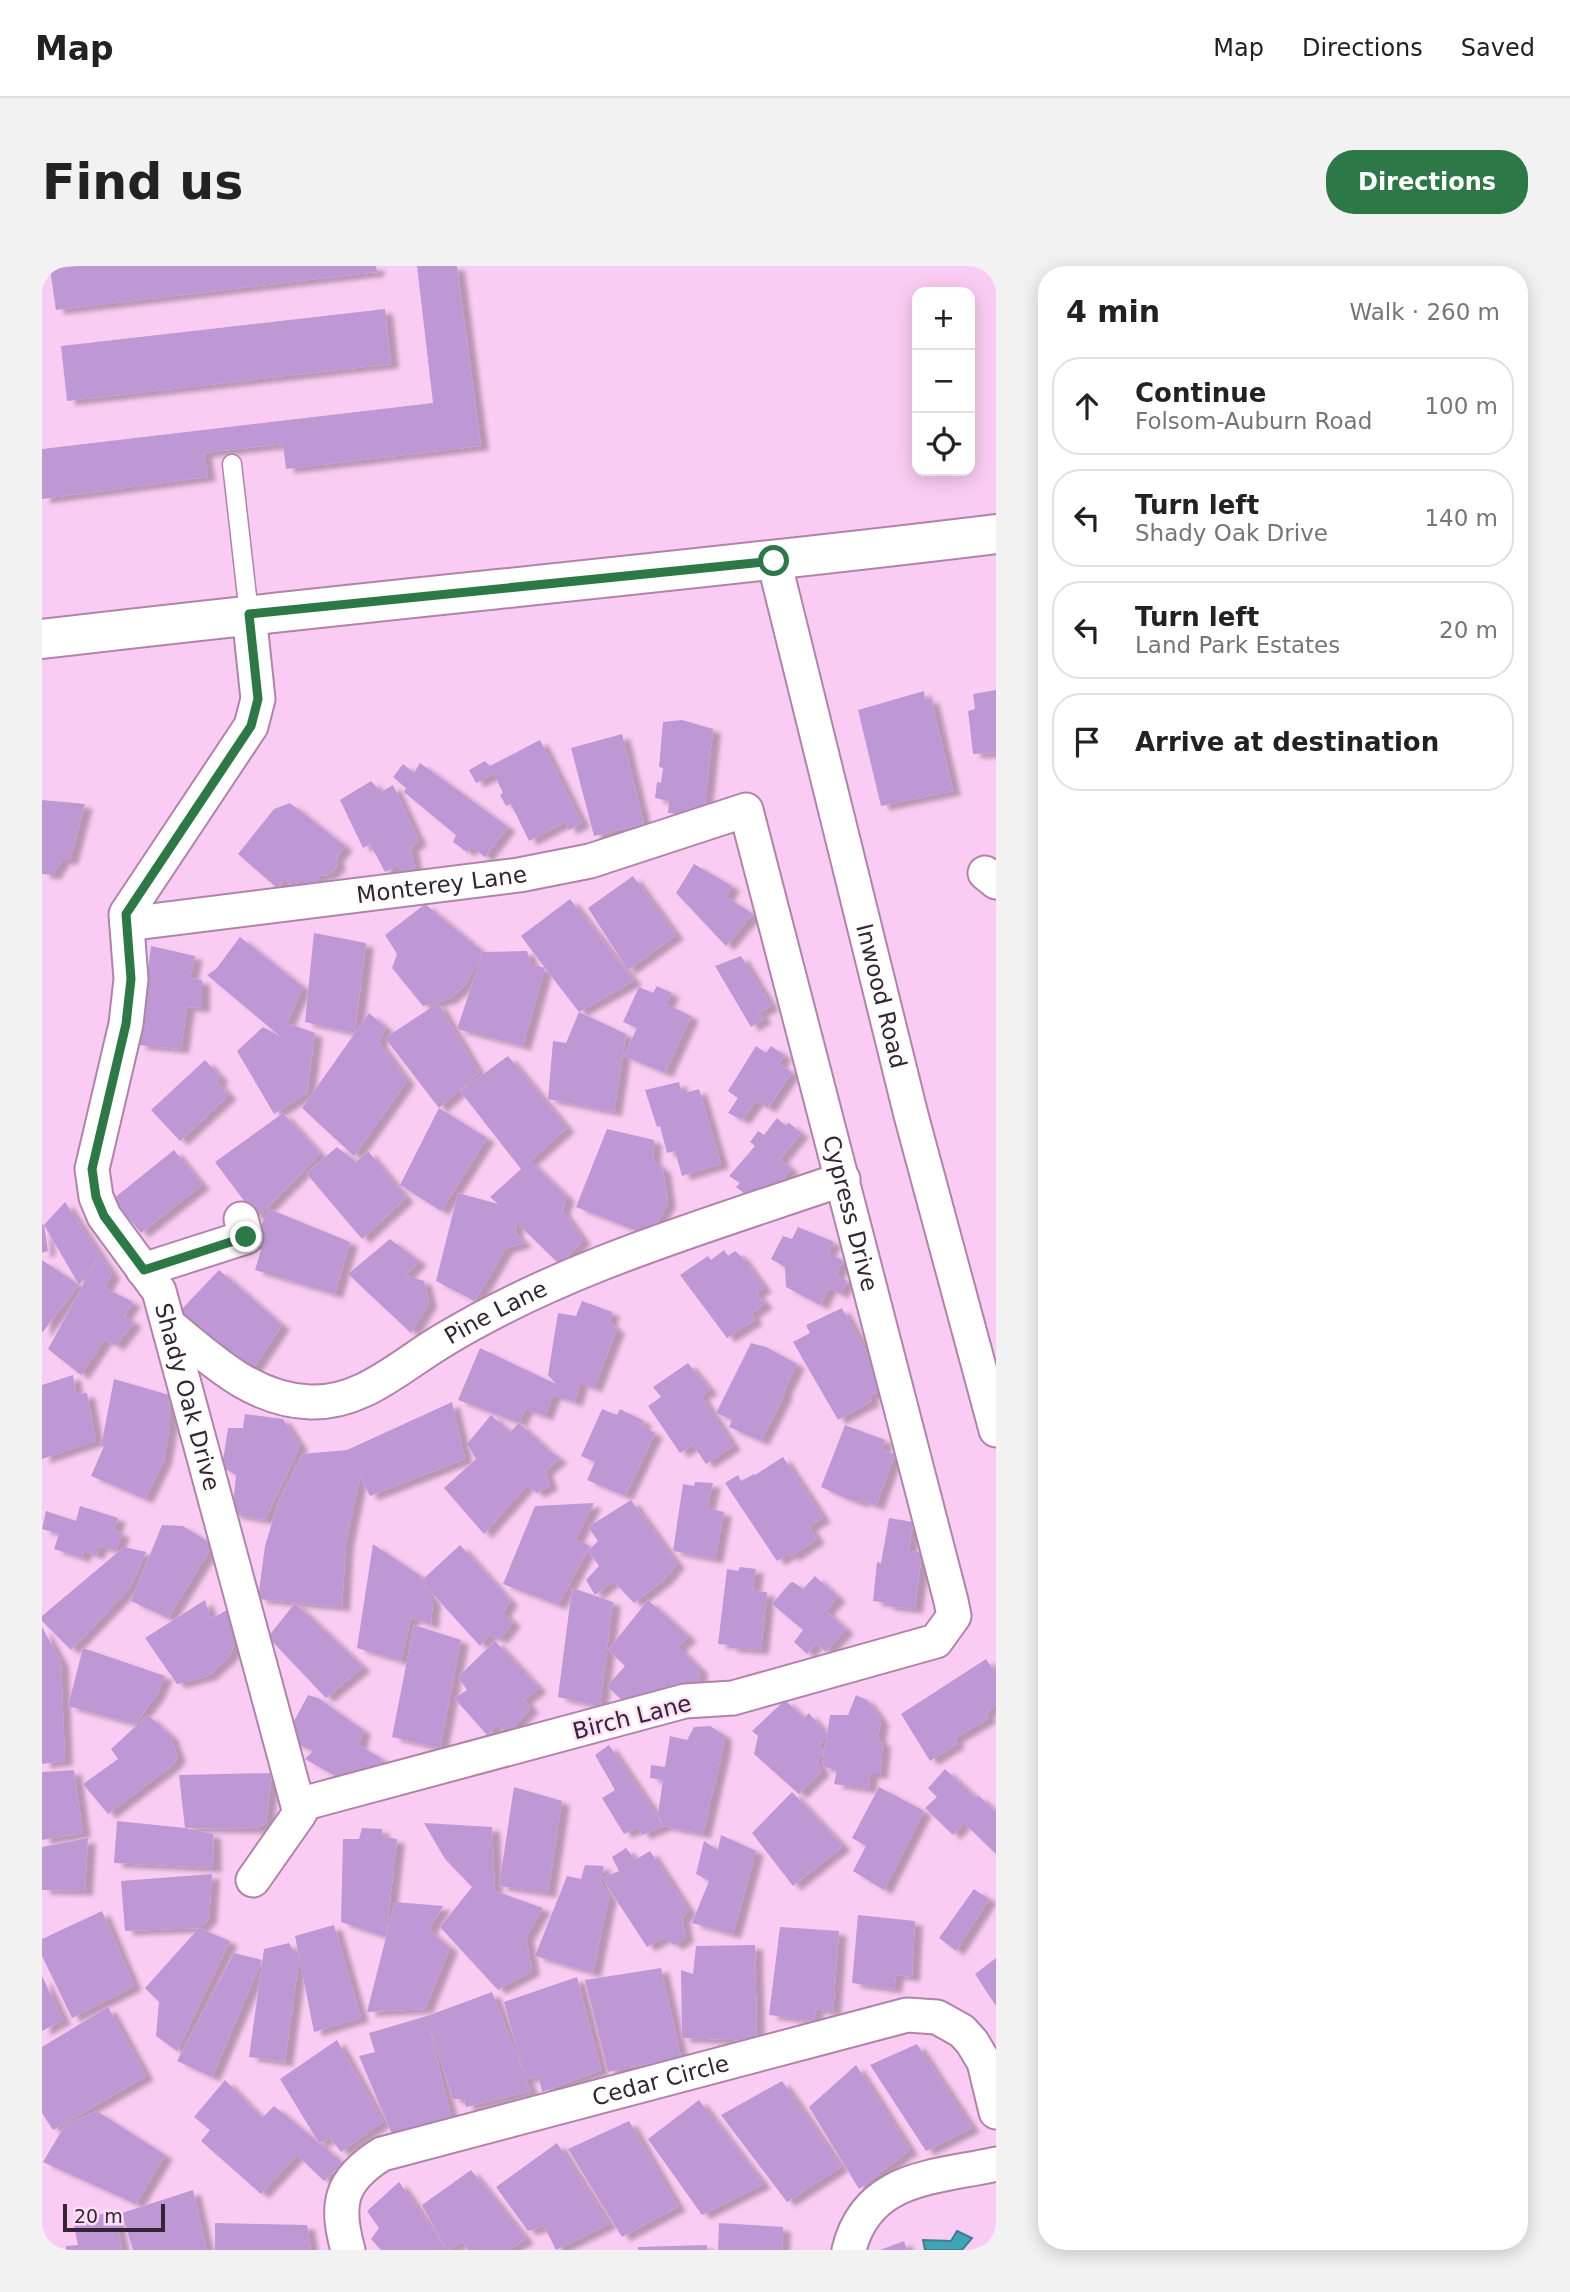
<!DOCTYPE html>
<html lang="en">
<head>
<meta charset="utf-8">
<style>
  :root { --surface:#fff; --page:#f2f2f2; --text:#222; --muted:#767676; --line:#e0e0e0; --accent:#2c7846 }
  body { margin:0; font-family:"DejaVu Sans",sans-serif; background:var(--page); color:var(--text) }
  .controls { position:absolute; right:21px; top:21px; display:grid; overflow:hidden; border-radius:14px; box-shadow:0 4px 18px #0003 }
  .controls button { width:63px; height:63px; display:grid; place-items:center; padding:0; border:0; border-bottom:2px solid var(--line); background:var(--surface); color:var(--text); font:35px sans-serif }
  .scale { position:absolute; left:21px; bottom:18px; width:102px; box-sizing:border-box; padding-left:7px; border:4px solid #352433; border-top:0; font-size:19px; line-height:24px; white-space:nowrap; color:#352433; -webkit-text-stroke:5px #fde0f8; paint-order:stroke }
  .stop { position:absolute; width:21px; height:21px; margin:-16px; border:5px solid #2c7846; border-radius:50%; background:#fff }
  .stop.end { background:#2c7846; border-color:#fff; box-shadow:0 2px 7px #0008 }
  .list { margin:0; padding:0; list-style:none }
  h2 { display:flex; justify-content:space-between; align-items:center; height:91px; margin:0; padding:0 28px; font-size:30px }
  h2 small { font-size:23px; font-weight:400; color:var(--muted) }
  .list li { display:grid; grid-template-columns:46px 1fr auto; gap:21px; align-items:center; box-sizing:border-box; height:98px; margin:0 14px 14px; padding:0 14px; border:2px solid var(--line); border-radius:28px }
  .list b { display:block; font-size:26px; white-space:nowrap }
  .list p { margin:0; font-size:23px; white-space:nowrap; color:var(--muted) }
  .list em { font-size:23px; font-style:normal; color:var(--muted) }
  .icon { flex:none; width:38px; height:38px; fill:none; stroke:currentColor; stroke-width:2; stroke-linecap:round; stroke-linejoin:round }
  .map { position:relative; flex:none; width:954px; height:1984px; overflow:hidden; border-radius:28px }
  header { display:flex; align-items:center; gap:42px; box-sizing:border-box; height:98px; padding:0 35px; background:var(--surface); border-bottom:2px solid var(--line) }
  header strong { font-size:33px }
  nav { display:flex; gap:38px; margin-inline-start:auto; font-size:24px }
  .intro { display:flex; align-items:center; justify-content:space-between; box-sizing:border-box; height:168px; padding:0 42px }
  h1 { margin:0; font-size:49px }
  .button { padding:18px 32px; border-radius:28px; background:var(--accent); color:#fff; font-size:24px; font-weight:700 }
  main { display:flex; gap:42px; padding:0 42px }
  aside { flex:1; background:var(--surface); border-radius:28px; box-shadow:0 4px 18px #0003 }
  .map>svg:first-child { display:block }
</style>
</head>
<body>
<header>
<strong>Map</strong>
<nav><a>Map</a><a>Directions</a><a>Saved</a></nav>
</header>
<div class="intro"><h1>Find us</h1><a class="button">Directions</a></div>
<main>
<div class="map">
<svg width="954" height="1984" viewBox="0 0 954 1984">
  <defs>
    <filter id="shadow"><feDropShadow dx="8" dy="4.5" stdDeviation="2" flood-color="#0004"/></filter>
  </defs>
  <rect width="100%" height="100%" fill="#fbccf3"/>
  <path fill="#40a4b7" stroke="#3d7e8f" stroke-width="2" d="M915,1965L930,1972L920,1984H883L881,1974L909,1975Z"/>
  <path fill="#be98d5" filter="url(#shadow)" d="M35,0H334L335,6L14,44L8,3Z
    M375,0H415L439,180L244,203L241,178L162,187L166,211L0,233V183L391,137Z
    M343,43L349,98L25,135L19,80Z
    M954,424V487L931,488L926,445L933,443L931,428Z
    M882,425L883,434L889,432L911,525L839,540L816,444Z
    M640,454L671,463L663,538L653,545H646L645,549L626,547L627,535L613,532L615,516L619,517L621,502L617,501L621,456Z
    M580,468L602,558L552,570L529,482Z
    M498,474L540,557L527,564L523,556L487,575L469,538L464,540L458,529L461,527L452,508L434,517L427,504L443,495L448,500Z
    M378,497L466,561L443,591L430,581L425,586L411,576L414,569L362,526L364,522L351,511L361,498L372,507Z
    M329,515L339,526L351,519L377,575L369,581L373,603L361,609L356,599L343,606L328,578L321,582L298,534Z
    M0,534L43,538L28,594H20L11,609L0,608Z
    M248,537L303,580L294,592L296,600L286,609L278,610L267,622L258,614L251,620L243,613L235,622L196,588L232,543Z
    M652,598L690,620L684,631L711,648L684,680L634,627Z
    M591,610L634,669L586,704L546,642Z
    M528,633L592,715L537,746L584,768L572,846L506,833L511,775L524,777L537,746L503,702L481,780L415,763L441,686L485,685L489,698L503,702L479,670Z
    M383,638L441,686L423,719L407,733L381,740L350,702L355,688L343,669Z
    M272,667L324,677L313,767L327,747L344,762L337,776L365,815L312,890L260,842L313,767L263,756Z
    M198,671L261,721L245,757L273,767L265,827L232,848L195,785L221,761L239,771L165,709L174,703Z
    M109,680L153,690L148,712L160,714V742L145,741L139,783L96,779Z
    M699,690L729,740L717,747L722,753L709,761L673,700Z
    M615,720L630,727L624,738L649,750L623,807L582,790L595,762L581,756L597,721L611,727Z
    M396,737L437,807L397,842L445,872L399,945L358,919L397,842L343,772Z
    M714,780L724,787L729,780L742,789L737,798L750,806L726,842L714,835L700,854L686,847L696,832L686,825Z
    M466,790L525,862L488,895L525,931L520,944L541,974L518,999L475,957L473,967L482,977L463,983L433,1035L394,1015L416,927L456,938L448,931L479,903L418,825Z
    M163,794L179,812L175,816L187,829L138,875L109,844Z
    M637,816L640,828L657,823L679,898L640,910L633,885L625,887L618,860L615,861L603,824Z
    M241,847L278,888L215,952L173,896Z
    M735,852L744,860L747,857L759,867L738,893L749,903L725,933L713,924L707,931L694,921L698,917L687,910L713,880L708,876L716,865L722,869Z
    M565,863L612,874L611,894L621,903L626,937L608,970L534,941Z
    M295,881L314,896L326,885L364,932L320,973L264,907Z
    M132,884L160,919L99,967L71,933Z
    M23,936L70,1008L63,1022L91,1036L82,1050L92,1057L74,1080L63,1073L39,1109L6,1083L57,990L37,1019L2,959L6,985L0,987V958L2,959Z
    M227,943L308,976L293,1028L213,1004L219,984L210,978Z
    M756,961L792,976L786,986L801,995L794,1009L805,1015L798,1028L787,1022L778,1039L744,1021L743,1001L729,993L741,970L750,973Z
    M348,973L377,995L364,1009L382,1015L387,1037L369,1067L306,1008Z
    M682,984L686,990L693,985L700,991L722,1022L714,1027L723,1038L709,1048L713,1054L685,1072L638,1009L666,990L669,994Z
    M0,994L37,1019L0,1067Z
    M177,1004L240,1059L207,1109L135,1048Z
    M540,1035L570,1046L567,1056L575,1063L552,1122L538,1117L533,1136L511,1129L503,1150L483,1143L477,1157L416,1134L438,1082L514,1118L506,1109L516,1047L534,1050Z
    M800,1042L831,1099L829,1101L837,1125L827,1130L830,1135L796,1154L751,1076L768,1067L764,1059Z
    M709,1077L724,1081L755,1098L741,1127L743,1128L719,1175L687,1161L690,1154L674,1147Z
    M646,1097L668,1124L659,1130L691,1180L664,1198L651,1179L638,1187L606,1140L619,1131L611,1121Z
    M31,1109L34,1128L45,1127L54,1175L0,1193V1119Z
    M72,1113L127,1129L128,1159L122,1194L103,1233L49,1210L62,1180L59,1181Z
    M410,1136L423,1193L328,1230L318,1211L304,1276L300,1341L216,1333L223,1280L237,1234L260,1188L305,1184Z
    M560,1143L575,1149L578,1143L602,1155L600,1160L613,1167L583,1230L545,1214L553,1196L539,1190Z
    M203,1148L241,1153L258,1180L223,1254L190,1248L194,1209L180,1201L186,1162H201Z
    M449,1149L468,1166L477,1157L506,1184L518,1192L503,1205L508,1220L495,1227L485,1219L442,1268L402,1222L434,1193L425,1178Z
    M803,1159L843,1174L840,1184L853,1188L834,1240L820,1234L819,1237L806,1233L779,1221Z
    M741,1191L781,1252L767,1261L775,1273L749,1291L747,1288L735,1295L683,1217L696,1209L699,1215L712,1208L713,1209Z
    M653,1216L671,1217L665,1242L682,1246L673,1293L631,1285L641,1218L652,1220Z
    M589,1234L635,1298L622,1314L592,1337L571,1315L553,1329L544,1314L557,1300L546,1285L556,1275L546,1261Z
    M552,1237L534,1273L548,1280L516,1339L461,1318L493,1240Z
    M38,1240L76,1252L72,1264L80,1267L74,1285L58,1280L54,1289L42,1285L40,1292L12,1283L17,1268L0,1263L4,1245L34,1255Z
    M847,1252L871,1256L867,1285L880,1286L873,1343L844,1340V1337L831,1335L835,1296L839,1297Z
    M120,1259L141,1260L171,1279L126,1352L89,1335Z
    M331,1278L377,1309L379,1315L418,1279L468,1335L461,1347L471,1356L458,1373L447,1369L438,1380L379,1315L391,1335L389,1358L369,1352L359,1395L315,1382Z
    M82,1281L104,1286L88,1322L29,1384L0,1355V1350Z
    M698,1301L714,1303L711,1325L725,1326L719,1384L688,1382V1379L676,1378L685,1303L696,1305Z
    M773,1310L796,1331L784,1345L804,1363L784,1386L774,1377L765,1388L752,1376L761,1364L730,1338L748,1317L751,1316L761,1323Z
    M530,1322L571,1336L558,1440L516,1431Z
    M163,1334L169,1353L185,1344L195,1357L194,1375L187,1391L166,1410L135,1418L103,1372Z
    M606,1334L647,1371L636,1381L658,1403L656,1420L584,1438L565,1420L583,1400L566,1384Z
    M253,1337L321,1401L284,1432L226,1371Z
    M372,1359L419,1374L398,1482L350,1471Z
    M0,1361L19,1396L23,1495L0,1498Z
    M453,1375L497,1422L482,1434L489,1442L466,1467L454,1458L446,1470L412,1432L425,1424L416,1411Z
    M41,1382L123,1410L114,1430L93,1458L26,1440Z
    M944,1393L954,1408V1439L944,1447L947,1452L912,1473L915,1478L888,1495L859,1448Z
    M266,1429L276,1432L321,1464L317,1479L340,1493L333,1512L313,1521L263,1493L271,1485L243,1472Z
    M814,1429L825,1434L839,1454L836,1472L841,1477L838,1508H828L827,1523L792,1518L795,1505L780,1500L785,1469L777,1479L782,1486L775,1496L780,1505L757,1528L712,1488L716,1470L710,1465L743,1434L762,1452L767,1447L785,1469L788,1449H806Z
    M106,1449L128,1469L136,1492L128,1501L66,1548L41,1518L76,1493L69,1483Z
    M668,1460L682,1469L681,1483L661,1568L622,1560L616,1548L621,1514L608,1512L609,1499L623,1501L628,1470L645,1474L652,1461Z
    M567,1479L622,1560L600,1569L596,1561L582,1568L560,1532L573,1524L553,1489Z
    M903,1503L934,1532L936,1529L954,1546V1588L922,1557L911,1569L883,1542L895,1531L886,1522Z
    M32,1504L41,1567L0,1574V1506Z
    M230,1507L224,1557L214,1563L143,1562L171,1568L172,1602L72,1597L75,1555L143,1562L137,1509Z
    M472,1521L520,1535L506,1627L457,1620Z
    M837,1521L882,1545L842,1624L811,1605L824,1580L810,1572Z
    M750,1526L801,1580L751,1620L710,1567Z
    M382,1557L450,1561L453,1625L501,1642L484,1671L490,1705L456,1724L398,1661L430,1621L403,1593Z
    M320,1562L340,1563V1571L355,1573L344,1671L299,1656L301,1573H317Z
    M679,1569L714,1585L691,1668L650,1657L667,1615L654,1608L662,1575L676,1584Z
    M46,1572L43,1625L0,1624V1581Z
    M584,1582L593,1594L608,1585L647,1645L640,1652L644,1672L633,1679L621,1672L605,1681L560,1612L577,1605L570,1591Z
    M543,1599L562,1600L558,1615L567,1630L551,1707L493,1690L525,1610L539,1613Z
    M170,1608L167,1653L157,1662L83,1665L79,1615Z
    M932,1623L947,1633L914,1685L897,1672Z
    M353,1636L401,1640L387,1664L408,1682L383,1743L325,1746Z
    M60,1645L92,1720L30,1752L0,1690V1673Z
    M816,1649L873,1655L870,1711L854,1709L852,1723L810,1717Z
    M292,1659L319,1752L272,1766L253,1670Z
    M738,1661L797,1665L791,1746L774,1743L772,1755L727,1749Z
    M157,1662L188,1675L135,1785L114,1770L117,1736L103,1722Z
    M247,1677L257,1694L243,1796L207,1791L222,1683Z
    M713,1679L715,1775L640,1772L639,1704L651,1708L654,1680Z
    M192,1687L220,1694L170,1811L135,1795Z
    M954,1692V1740L933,1708Z
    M619,1702L639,1791L566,1806L543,1714Z
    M0,1710L21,1754L0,1765Z
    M535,1711L559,1804L500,1826L497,1812L483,1811L489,1825L424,1841L422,1833H411L387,1759L409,1851L350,1868L317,1790L333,1786L327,1767L385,1750L450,1726L482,1808L462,1736Z
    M66,1741L104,1810L11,1864L0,1847V1781Z
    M295,1774L341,1856L299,1886L288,1872L277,1877L238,1813Z
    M875,1778L930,1862L884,1885L828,1799Z
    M814,1799L868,1884L817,1923L767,1841Z
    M183,1814L220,1852L232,1840L301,1897L282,1915L255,1889L219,1928L159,1875L168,1864L152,1851Z
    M740,1815L799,1901L745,1936L679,1849Z
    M657,1834L721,1918L660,1949L606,1873Z
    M55,1845L123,1889L94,1938L1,1896L23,1859Z
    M587,1855L636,1941L580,1971L526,1883Z
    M515,1877L567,1958L514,1984L502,1960L486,1965L454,1921Z
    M429,1904L484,1973L467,1984H426L421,1976L405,1984L380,1939Z
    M357,1916L405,1984H339L329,1973L337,1962L325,1945Z
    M151,1924L165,1984H91L80,1947Z
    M73,1945L80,1984H24V1980L36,1979L31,1955Z
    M173,1957L265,1959L269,1984H173Z
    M677,1957L741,1961L740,1984H676Z
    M862,1975L865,1984H838Z
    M665,1979V1984H596V1981Z"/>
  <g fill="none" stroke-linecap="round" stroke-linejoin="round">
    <defs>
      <path id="lane" d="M190,198L207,348"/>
      <g id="street">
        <path id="s1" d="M732,295L869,849L954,1164"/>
        <path id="s2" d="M207,348L216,433L209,460L84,648L89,713L84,758L50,903L54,931L62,950L117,1025L258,1547L211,1614"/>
        <path d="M943,607L954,616"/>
        <path id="s3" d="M85,658L477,609L548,595L704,544L909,1335L912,1350L894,1375L691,1432L643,1435L256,1539"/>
        <path d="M101,1004L204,971L199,953"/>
        <path id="s4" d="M127,1059C169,1093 210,1134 268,1136C320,1138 358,1100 400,1075C523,1000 665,960 801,913"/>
        <path id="s5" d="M306,1984C293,1938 298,1914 340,1888L865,1749L895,1751L920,1765L930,1776L942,1796L954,1846"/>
        <path d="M807,1984C825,1910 892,1912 954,1898"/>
      </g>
      <path id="primary" d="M0,373C318,335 636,307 954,268"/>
    </defs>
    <use href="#lane" stroke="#b084a9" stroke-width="21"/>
    <use href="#street" stroke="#b084a9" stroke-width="37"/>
    <use href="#primary" stroke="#b084a9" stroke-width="42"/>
    <use href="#lane" stroke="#fff" stroke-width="18"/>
    <use href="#street" stroke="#fff" stroke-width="33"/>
    <use href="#primary" stroke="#fff" stroke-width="38"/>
  </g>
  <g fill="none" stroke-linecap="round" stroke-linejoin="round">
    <path stroke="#2c7846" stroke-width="9" d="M204,971L102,1004L62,950L54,931L50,903L84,758L89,713L84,648L209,460L216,433L207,348L732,295"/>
  </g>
  <g text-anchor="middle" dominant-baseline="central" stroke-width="5" stroke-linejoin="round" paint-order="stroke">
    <g font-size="23" fill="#352433" stroke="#fde0f8">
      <text stroke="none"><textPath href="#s3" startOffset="317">Monterey Lane</textPath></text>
      <text stroke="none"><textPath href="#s1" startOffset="448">Inwood Road</textPath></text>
      <text stroke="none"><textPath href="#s3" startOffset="1048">Cypress Drive</textPath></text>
      <text stroke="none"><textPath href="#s4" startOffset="373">Pine Lane</textPath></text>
      <text stroke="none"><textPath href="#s2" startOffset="850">Shady Oak Drive</textPath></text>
      <text transform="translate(590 1451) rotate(-14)">Birch Lane</text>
      <text stroke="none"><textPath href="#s5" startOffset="401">Cedar Circle</textPath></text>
    </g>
  </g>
</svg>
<div class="controls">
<button>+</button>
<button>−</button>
<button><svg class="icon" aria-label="locate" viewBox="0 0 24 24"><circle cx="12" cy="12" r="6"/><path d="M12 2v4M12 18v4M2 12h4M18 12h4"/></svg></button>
</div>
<div class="scale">20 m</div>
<div class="stop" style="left:732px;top:295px"></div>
<div class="stop end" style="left:204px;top:971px"></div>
</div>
<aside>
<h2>4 min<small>Walk · 260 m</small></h2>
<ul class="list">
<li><svg class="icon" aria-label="ahead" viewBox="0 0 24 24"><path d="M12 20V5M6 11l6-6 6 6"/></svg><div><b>Continue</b><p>Folsom-Auburn Road</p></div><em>100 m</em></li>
<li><svg class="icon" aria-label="left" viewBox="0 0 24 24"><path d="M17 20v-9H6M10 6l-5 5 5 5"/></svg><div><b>Turn left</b><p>Shady Oak Drive</p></div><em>140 m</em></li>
<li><svg class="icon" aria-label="left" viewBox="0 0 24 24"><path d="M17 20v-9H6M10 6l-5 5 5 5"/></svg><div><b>Turn left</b><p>Land Park Estates</p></div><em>20 m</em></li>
<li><svg class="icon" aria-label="arrive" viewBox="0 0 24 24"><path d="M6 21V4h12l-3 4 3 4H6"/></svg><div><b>Arrive at destination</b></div></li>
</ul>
</aside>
</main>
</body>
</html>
